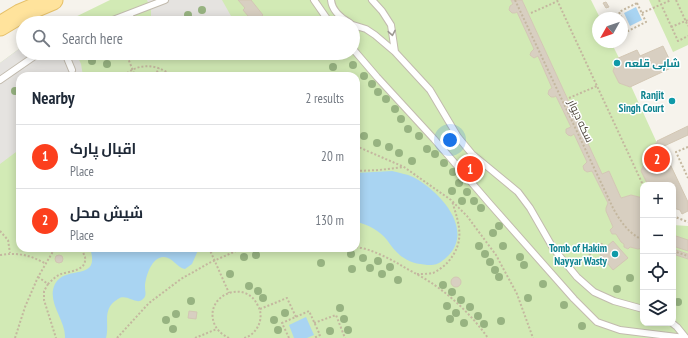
<!DOCTYPE html>
<html lang="en">
<head>
<meta charset="utf-8">
<style>
  :root { --surface:#fff; --page:#f6f6f7; --text:#1f2937; --muted:#747a83; --line:#e0e1e3; --accent:#fc3f1d }
  body { margin:0; font-family:"PT Sans Narrow",Cairo,sans-serif; background:var(--page); color:var(--text) }
  .controls { position:absolute; right:12px; bottom:12px; display:grid; overflow:hidden; border-radius:8px; box-shadow:0 2px 10px #0003 }
  .controls button { width:36px; height:36px; display:grid; place-items:center; padding:0; border:0; border-bottom:1px solid var(--line); background:var(--surface); color:var(--text); font:20px sans-serif }
  .compass { position:absolute; left:592px; top:12px; width:36px; height:36px; border-radius:50%; background:var(--surface); box-shadow:0 2px 10px #0003; rotate:230deg }
  .you { position:absolute; left:450px; top:140px; width:14px; height:14px; margin:-10px; border:3px solid #fff; border-radius:50%; background:#1a73e8; box-shadow:0 0 0 6px #1a73e833 }
  .badge { display:grid; place-items:center; width:26px; height:26px; border-radius:50%; background:var(--accent); color:#fff; font-size:13px; font-weight:700 }
  .pin { position:absolute; translate:-50% -50%; border:2px solid #fff; box-shadow:0 1px 4px #0006 }
  .list { margin:0; padding:0; list-style:none }
  h2 { display:flex; justify-content:space-between; align-items:center; height:52px; margin:0; padding:0 16px; font-size:17px }
  h2 small { font-size:13px; font-weight:400; color:var(--muted) }
  .list li { display:grid; grid-template-columns:26px 1fr auto; gap:12px; align-items:center; box-sizing:border-box; height:64px; padding:0 16px; border-top:1px solid var(--line) }
  .list b { display:block; font-size:15px; white-space:nowrap }
  .list p { margin:0; font-size:13px; white-space:nowrap; color:var(--muted) }
  .list em { font-size:13px; font-style:normal; color:var(--muted) }
  .icon { flex:none; width:22px; height:22px; fill:none; stroke:currentColor; stroke-width:2; stroke-linecap:round; stroke-linejoin:round }
  .map { position:relative; flex:none; width:688px; height:338px; overflow:hidden }
  .search { position:absolute; background:var(--surface); box-shadow:0 2px 10px #0003; left:16px; top:16px; width:344px; height:44px; display:flex; align-items:center; gap:10px; box-sizing:border-box; padding:0 14px; border-radius:22px; color:var(--muted); font-size:15px }
  .panel { position:absolute; background:var(--surface); box-shadow:0 2px 10px #0003; left:16px; top:72px; width:344px; height:180px; border-radius:12px }
  .map>svg:first-child { display:block }
</style>
</head>
<body>
<div class="map">
<svg width="688" height="338" viewBox="0 0 688 338">
  <rect width="100%" height="100%" fill="#f6f3ec"/>
  <path fill="#d2eab5" fill-rule="evenodd" d="M110,0H511L513,4L510,6L509,10L512,13H515L517,12L534,49L531,52L530,55L534,58L538,56L552,88L549,90L548,94L551,97H554L556,96L571,127L566,129V133C568,136 571,136 574,134L587,162L583,166L584,170L587,172L592,171L608,203C604,212 610,219 613,227L610,230L612,234H616L624,244V247L628,249L630,247L638,249L643,248V323H673V254L688,259V338H0V63L23,46V53H353V23H63ZM20,76H356V248H20Z
    M522,0H591L600,18H598V42H611L619,58L618,63L616,64L613,71L619,83L630,87L631,86L657,143L653,145L641,171L648,185H643V198L631,195L621,198L609,171L602,174Z
    M649,0H688V45L673,52Z
    M673,225L688,226V254L673,249Z"/>
  <path fill="#e5e3e0" d="M147,0H222L235,23H151V10Z
    M23,46V53H76L81,64L83,76H20V149L0,164V63Z"/>
  <path fill="#a9d4f2" d="M636,7L642,20L630,26L624,13Z
    M392,171C399,173 407,174 413,177C438,190 474,227 449,255C444,260 438,265 431,265C422,265 411,263 404,258C397,254 392,247 387,240C380,231 368,224 356,222V173Z
    M90,248H199L192,264L185,269C176,268 171,253 159,258C150,262 145,279 145,287C145,292 147,295 143,299C136,306 127,293 118,299C101,309 110,324 106,338H65C66,320 46,302 55,284C66,264 101,283 90,248Z
    M306,317L314,335L307,338H294L289,325Z"/>
  <path fill="#d8cfc1" stroke="#d3c7b4" d="M238,0H251L263,15L254,23L243,10L245,8Z
    M511,0H522L602,174L609,171L621,198L631,195L643,198V248L638,249L630,247L628,249L624,247V244L621,242L616,234H612L610,230L613,227L606,211V208L608,203L592,171L587,172L584,170L583,166L587,162L574,134L571,136L568,135L566,133V129L571,127L556,96L554,97H551L548,94L549,90L552,88L538,56L534,58L530,55L531,52L534,49L517,12L515,13H512L509,10L510,6L513,4Z
    M606,2L609,7L606,8L603,3Z
    M663,46L673,67L630,87L619,83L613,71L616,63H618L616,59L637,50L640,56Z
    M688,126V135L662,147L688,202V211L682,214L680,210L673,208V185H648L641,171L653,145L657,143V141Z
    M673,235L688,240V251L673,246Z
    M613,241L628,258L613,270L599,253Z
    M673,249L688,254V259L673,254Z
    M55 259a4 4 0 1 1 8 0a4 4 0 1 1-8 0Z
    M451 282a5 5 0 1 1 10 0a5 5 0 1 1-10 0Z
    M189,311L197,312L196,319L188,318Z"/>
  <g fill="none" stroke-linecap="round" stroke-linejoin="round">
    <defs>
      <path id="service" d="M314,0L330,23
        M331,0C332,11 341,18 350,23
        M129,14L133,23
        M105,23L165,0
        M353,25L366,29L375,35L395,52L391,25L382,11L372,0
        M353,49L377,77L434,139L490,204L574,299L597,322L620,330L685,338
        M395,52L430,90L458,137L472,154L518,192L530,208L553,248L577,277L594,292L614,301L643,309
        M65,53L72,70
        M110,53H111
        M0,80L39,53
        M672,323L677,327L686,338"/>
      <path id="primary" d="M0,26L20,14L53,0"/>
    </defs>
    <use href="#service" stroke="#c2bbae" stroke-width="8"/>
    <use href="#primary" stroke="#e6c16a" stroke-width="21"/>
    <path stroke="#c4b79f" stroke-width="2" stroke-dasharray="2 2" stroke-linecap="butt" d="M515,0L613,208C620,221 629,234 643,240
      M557,0L643,185
      M659,0L678,41L688,36
      M676,0L688,26
      M637,3L646,22L628,31L619,12Z
      M531,13L558,1
      M642,13L671,0
      M671,27L688,20
      M126,53L135,76
      M124,76C138,62 158,64 172,76
      M155,76L159,68
      M569,98L597,86
      M356,146L404,167L451,200L467,216L496,255L517,294L533,338
      M688,147L676,152L688,178
      M356,171L379,170L403,167
      M673,216L688,222
      M0,231L8,240L10,253
      M356,247C371,249 386,257 399,264C410,271 423,277 433,284C455,299 473,317 488,338
      M209,248L229,293
      M673,251L688,256
      M0,255C17,252 31,255 46,264
      M577,266L603,243
      M417,274C422,274 428,274 433,273C438,271 444,266 448,262C466,241 459,224 452,201
      M38,277L48,284C52,280 56,276 61,274C70,271 87,271 85,257C84,254 82,251 81,248
      M48,284L44,291V300L56,338
      M260,309L287,298L296,317
      M314,323L336,315L345,338
      M15,338L25,307L38,277L55,248
      M117,338L149,303L181,279L209,263L236,251L252,248
      M195,338L217,329
      M229,338C223,335 217,331 214,323C204,295 246,278 258,306C261,311 261,316 260,321C258,329 252,336 244,338
      M289,338L282,323L309,311L320,335L314,338"/>
    <use href="#service" stroke="#fff" stroke-width="6"/>
    <use href="#primary" stroke="#ffe39c" stroke-width="19"/>
  </g>
  <g fill="#97b381">
    <circle cx="202" cy="10" r="4"/>
    <circle cx="188" cy="15" r="4"/>
    <circle cx="92" cy="61" r="4"/>
    <circle cx="107" cy="64" r="4"/>
    <circle cx="353" cy="65" r="4"/>
    <circle cx="333" cy="67" r="4"/>
    <circle cx="364" cy="76" r="4"/>
    <circle cx="372" cy="84" r="4"/>
    <circle cx="15" cy="91" r="4"/>
    <circle cx="378" cy="92" r="4"/>
    <circle cx="386" cy="99" r="4"/>
    <circle cx="395" cy="109" r="4"/>
    <circle cx="401" cy="119" r="4"/>
    <circle cx="408" cy="129" r="4"/>
    <circle cx="364" cy="136" r="4"/>
    <circle cx="419" cy="136" r="4"/>
    <circle cx="377" cy="143" r="4"/>
    <circle cx="389" cy="147" r="4"/>
    <circle cx="427" cy="149" r="4"/>
    <circle cx="399" cy="153" r="4"/>
    <circle cx="435" cy="154" r="4"/>
    <circle cx="412" cy="161" r="4"/>
    <circle cx="444" cy="163" r="4"/>
    <circle cx="453" cy="172" r="4"/>
    <circle cx="459" cy="183" r="4"/>
    <circle cx="452" cy="191" r="4"/>
    <circle cx="467" cy="192" r="4"/>
    <circle cx="462" cy="201" r="4"/>
    <circle cx="474" cy="201" r="4"/>
    <circle cx="481" cy="208" r="4"/>
    <circle cx="499" cy="226" r="4"/>
    <circle cx="493" cy="233" r="4"/>
    <circle cx="479" cy="246" r="4"/>
    <circle cx="503" cy="246" r="4"/>
    <circle cx="351" cy="254" r="4"/>
    <circle cx="485" cy="254" r="4"/>
    <circle cx="256" cy="255" r="4"/>
    <circle cx="244" cy="257" r="4"/>
    <circle cx="520" cy="257" r="4"/>
    <circle cx="363" cy="258" r="4"/>
    <circle cx="378" cy="261" r="4"/>
    <circle cx="490" cy="262" r="4"/>
    <circle cx="321" cy="263" r="4"/>
    <circle cx="524" cy="265" r="4"/>
    <circle cx="390" cy="267" r="4"/>
    <circle cx="370" cy="268" r="4"/>
    <circle cx="352" cy="269" r="4"/>
    <circle cx="495" cy="270" r="4"/>
    <circle cx="230" cy="274" r="4"/>
    <circle cx="382" cy="274" r="4"/>
    <circle cx="499" cy="277" r="4"/>
    <circle cx="630" cy="278" r="4"/>
    <circle cx="398" cy="280" r="4"/>
    <circle cx="543" cy="284" r="4"/>
    <circle cx="443" cy="285" r="4"/>
    <circle cx="249" cy="286" r="4"/>
    <circle cx="617" cy="289" r="4"/>
    <circle cx="258" cy="291" r="4"/>
    <circle cx="452" cy="292" r="4"/>
    <circle cx="263" cy="298" r="4"/>
    <circle cx="528" cy="298" r="4"/>
    <circle cx="461" cy="300" r="4"/>
    <circle cx="191" cy="301" r="4"/>
    <circle cx="678" cy="302" r="4"/>
    <circle cx="564" cy="305" r="4"/>
    <circle cx="447" cy="306" r="4"/>
    <circle cx="470" cy="307" r="4"/>
    <circle cx="340" cy="308" r="4"/>
    <circle cx="285" cy="313" r="4"/>
    <circle cx="456" cy="313" r="4"/>
    <circle cx="176" cy="314" r="4"/>
    <circle cx="478" cy="316" r="4"/>
    <circle cx="344" cy="319" r="4"/>
    <circle cx="450" cy="319" r="4"/>
    <circle cx="166" cy="320" r="4"/>
    <circle cx="274" cy="320" r="4"/>
    <circle cx="501" cy="321" r="4"/>
    <circle cx="464" cy="323" r="4"/>
    <circle cx="484" cy="324" r="4"/>
    <circle cx="582" cy="326" r="4"/>
    <circle cx="173" cy="329" r="4"/>
    <circle cx="278" cy="330" r="4"/>
    <circle cx="348" cy="330" r="4"/>
    <circle cx="330" cy="331" r="4"/>
  </g>
  <defs><path id="oneway-chevron" d="M-2-3.5L2.5 0L-2 3.5" fill="none" stroke-width="1.6" stroke-linecap="round" stroke-linejoin="round"/></defs>
  <use stroke="#9c9892" href="#oneway-chevron" transform="translate(392 33) rotate(80)"/>
  <g fill="#0f9aa8" stroke="#fff" stroke-width="1.5">
    <circle cx="617" cy="63" r="4"/>
    <circle cx="672" cy="101" r="4"/>
    <circle cx="615" cy="254" r="4"/>
  </g>
  <g text-anchor="middle" dominant-baseline="central" stroke-width="3" stroke-linejoin="round" paint-order="stroke">
    <g font-size="11" font-weight="bold" fill="#0d838f" stroke="#fff" text-anchor="end">
      <text x="625" y="63" text-anchor="start">شاہی قلعہ</text>
      <text x="664" y="95">Ranjit<tspan x="664" dy="13">Singh Court</tspan></text>
      <text x="607" y="248">Tomb of Hakim<tspan x="607" dy="13">Nayyar Wasty</tspan></text>
    </g>
    <g font-size="11" fill="#4b4439" stroke="#fff">
      <text transform="translate(581 121) rotate(65)">سکه دیوار</text>
    </g>
  </g>
</svg>
<div class="controls">
<button>+</button>
<button>−</button>
<button><svg class="icon" aria-label="locate" viewBox="0 0 24 24"><circle cx="12" cy="12" r="6"/><path d="M12 2v4M12 18v4M2 12h4M18 12h4"/></svg></button>
<button><svg class="icon" aria-label="layers" viewBox="0 0 24 24"><path d="M12 4l9 5-9 5-9-5zM3 14l9 5 9-5"/></svg></button>
</div>
<svg class="compass" viewBox="-18 -18 36 36"><path d="M0-13l5 13h-10z" fill="#e53935"/><path d="M0 13l5-13h-10z" fill="#747a83"/></svg>
<div class="you"></div>
<div class="pin badge" style="left:470px;top:169px">1</div>
<div class="pin badge" style="left:657px;top:159px">2</div>
<div class="search"><svg class="icon" aria-label="search" viewBox="0 0 24 24"><circle cx="10" cy="10" r="6"/><path d="M15 15l6 6"/></svg>Search here</div>
<section class="panel">
<h2>Nearby<small>2 results</small></h2>
<ul class="list">
<li><span class="badge">1</span><div><b>اقبال پارک</b><p>Place</p></div><em>20 m</em></li>
<li><span class="badge">2</span><div><b>شیش محل</b><p>Place</p></div><em>130 m</em></li>
</ul>
</section>
</div>
</body>
</html>
